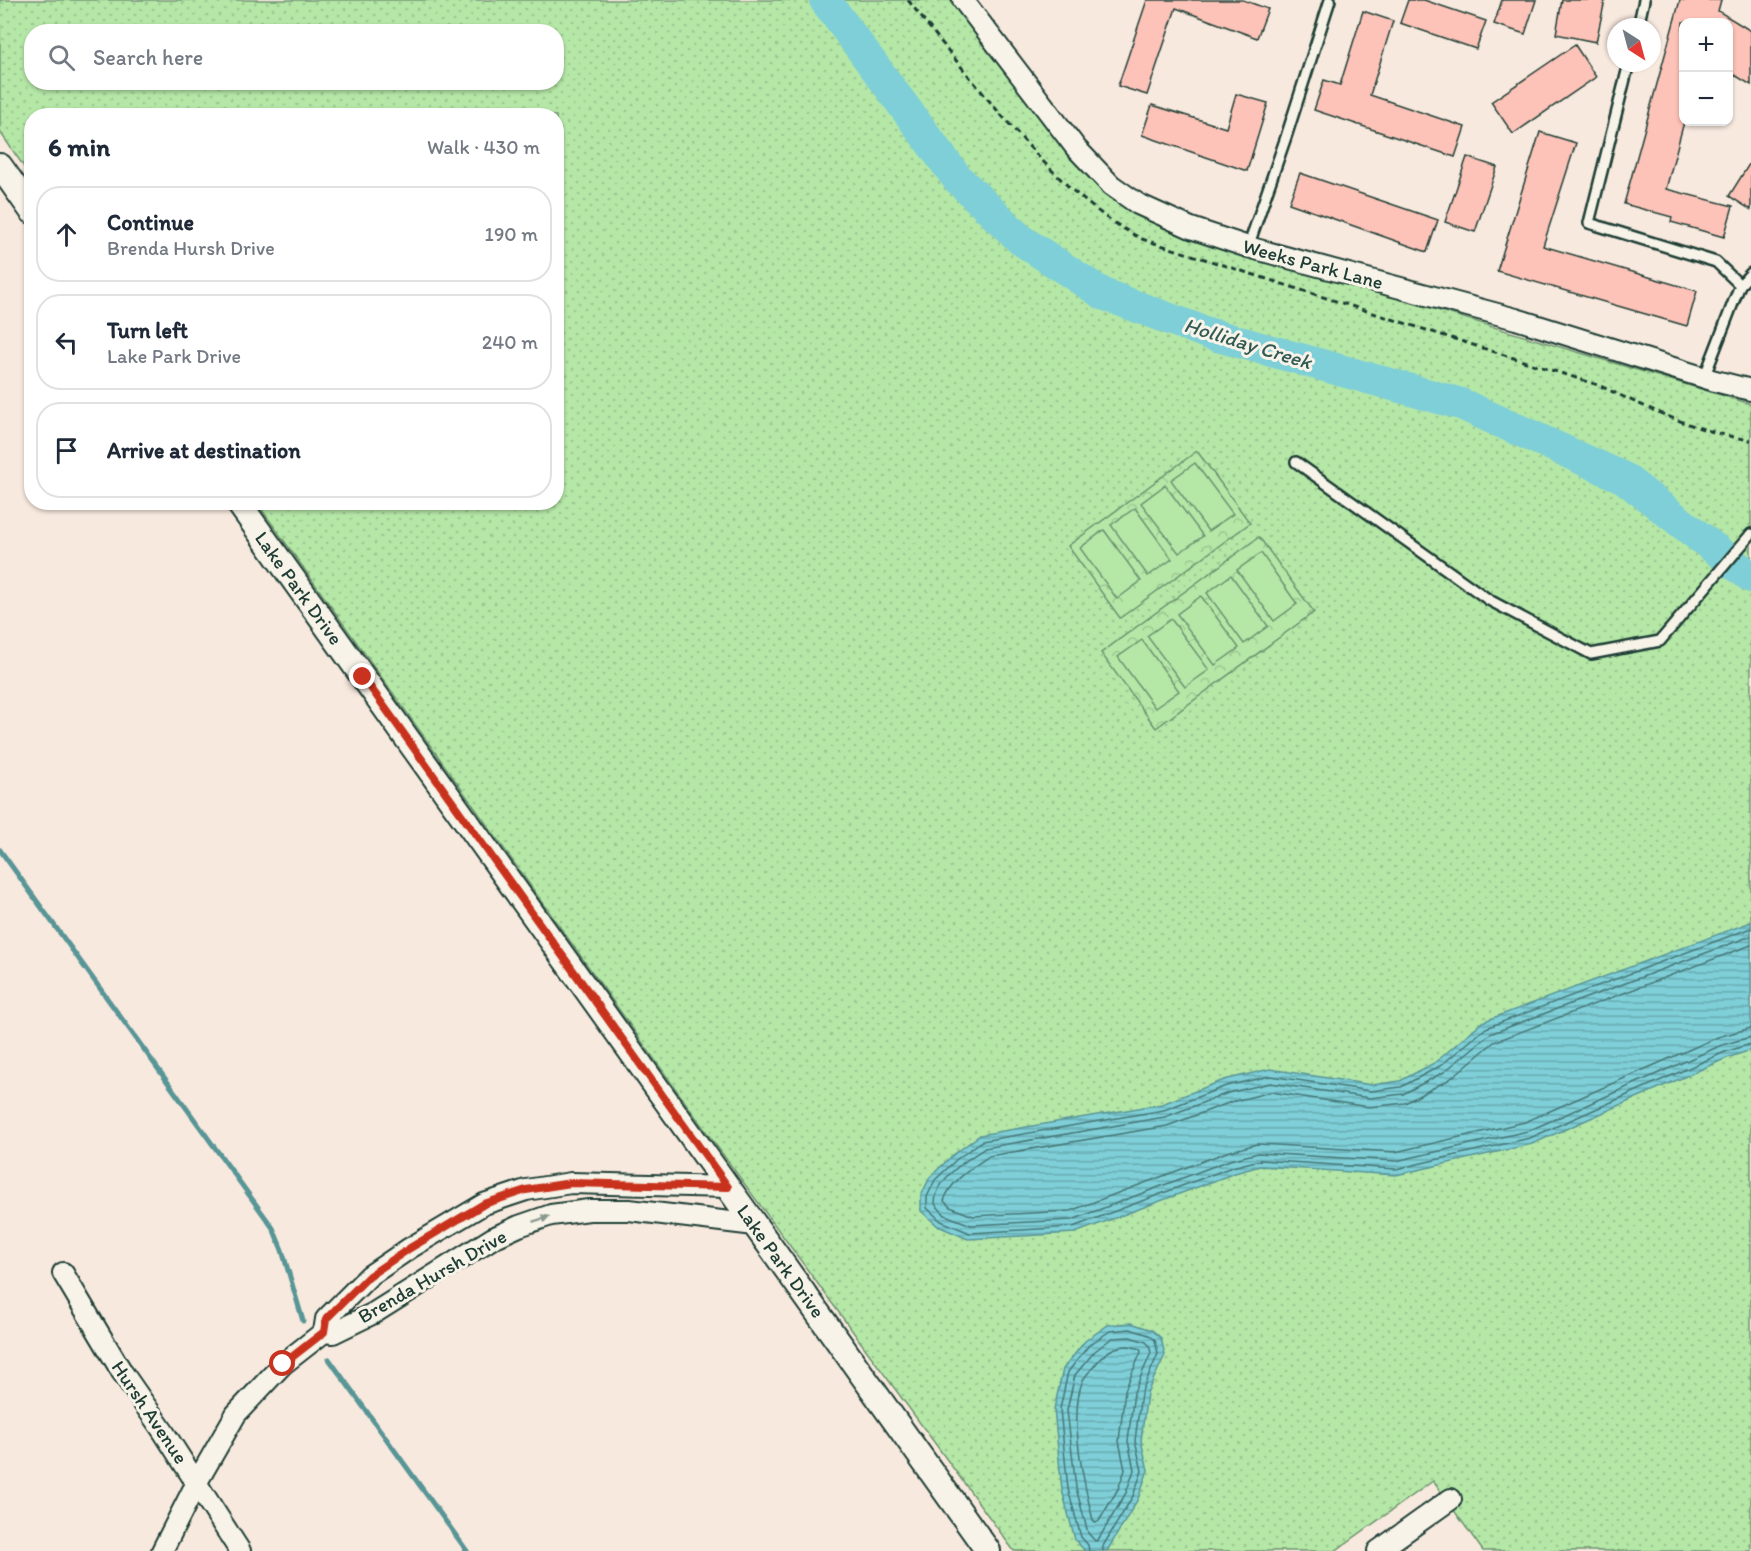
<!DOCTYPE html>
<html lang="en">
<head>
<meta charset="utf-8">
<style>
  :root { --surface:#fff; --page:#f2f2f3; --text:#1f2937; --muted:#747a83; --line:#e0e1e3 }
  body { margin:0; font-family:Itim,sans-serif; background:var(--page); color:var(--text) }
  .controls { position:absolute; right:18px; top:18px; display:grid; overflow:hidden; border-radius:12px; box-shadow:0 2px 4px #0004 }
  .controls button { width:54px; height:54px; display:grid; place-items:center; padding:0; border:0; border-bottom:2px solid var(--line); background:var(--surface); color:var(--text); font:30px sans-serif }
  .compass { position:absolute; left:1607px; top:18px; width:54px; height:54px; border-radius:50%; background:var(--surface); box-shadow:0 2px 4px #0004; rotate:144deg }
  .stop { position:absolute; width:18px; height:18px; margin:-14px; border:4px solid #c8321e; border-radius:50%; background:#fff }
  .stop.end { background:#c8321e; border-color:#fff; box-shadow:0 2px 6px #0008 }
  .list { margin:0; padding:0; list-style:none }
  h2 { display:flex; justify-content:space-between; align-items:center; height:78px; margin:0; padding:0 24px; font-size:26px }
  h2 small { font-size:20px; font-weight:400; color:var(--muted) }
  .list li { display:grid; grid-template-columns:39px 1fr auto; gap:18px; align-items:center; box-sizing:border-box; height:96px; margin:0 12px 12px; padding:0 12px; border:2px solid var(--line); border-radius:24px }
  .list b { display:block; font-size:22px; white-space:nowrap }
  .list p { margin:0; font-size:20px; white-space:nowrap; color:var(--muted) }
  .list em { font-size:20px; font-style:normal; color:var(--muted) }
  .icon { flex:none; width:33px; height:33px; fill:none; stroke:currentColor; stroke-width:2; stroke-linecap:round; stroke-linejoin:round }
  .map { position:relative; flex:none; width:1751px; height:1551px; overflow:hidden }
  .search { position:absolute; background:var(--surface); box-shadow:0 2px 4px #0004; left:24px; top:24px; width:540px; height:66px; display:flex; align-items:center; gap:15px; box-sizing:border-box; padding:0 21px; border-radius:24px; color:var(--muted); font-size:22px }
  .panel { position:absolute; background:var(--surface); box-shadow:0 2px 4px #0004; left:24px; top:108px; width:540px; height:402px; border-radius:24px }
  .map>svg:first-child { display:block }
</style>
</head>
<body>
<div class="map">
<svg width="1751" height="1551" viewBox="0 0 1751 1551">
  <defs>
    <pattern id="grass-dots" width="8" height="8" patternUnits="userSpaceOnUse" patternTransform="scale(1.5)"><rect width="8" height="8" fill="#b5e7a7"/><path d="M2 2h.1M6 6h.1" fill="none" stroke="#9bc790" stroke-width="1.8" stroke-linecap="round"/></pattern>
    <pattern id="park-crowns" width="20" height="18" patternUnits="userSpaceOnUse" patternTransform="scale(1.5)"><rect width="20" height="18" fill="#b5e7a7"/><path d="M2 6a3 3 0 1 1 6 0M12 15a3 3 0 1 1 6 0" fill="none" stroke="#9bc790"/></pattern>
    <pattern id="water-rules" width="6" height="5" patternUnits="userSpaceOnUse" patternTransform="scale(1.5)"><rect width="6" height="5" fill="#7fcfd8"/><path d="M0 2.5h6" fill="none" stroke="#67a9b0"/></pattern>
  </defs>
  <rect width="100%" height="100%" fill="#f8e9de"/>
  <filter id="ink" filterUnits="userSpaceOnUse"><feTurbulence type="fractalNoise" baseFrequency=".0167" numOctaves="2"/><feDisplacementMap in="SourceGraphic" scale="12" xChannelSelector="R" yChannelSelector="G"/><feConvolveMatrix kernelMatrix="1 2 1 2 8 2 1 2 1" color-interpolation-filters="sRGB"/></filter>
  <g filter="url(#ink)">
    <path fill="url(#grass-dots)" stroke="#6a926e" stroke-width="1.5" fill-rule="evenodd" d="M0,0H954L1133,211L1157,223L1246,253L1751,404V1551H1483L1433,1481L1335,1551H1014L710,1137L257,503L556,502V116H32L31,177L0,132ZM32,32H556V82H32Z"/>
    <path fill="url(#park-crowns)" stroke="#6a926e" stroke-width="1.5" d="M1197,451L1250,523L1120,618L1068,546Z
      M1259,537L1314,612L1156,728L1101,653Z"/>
    <path fill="#b5e7a7" stroke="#6a926e" stroke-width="1.5" d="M1195,463L1233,514L1208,531L1171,480Z
      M1165,485L1203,536L1179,553L1141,503Z
      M1135,508L1172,559L1148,576L1111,525Z
      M1104,530L1141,581L1117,599L1080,548Z
      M1261,553L1297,604L1274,621L1237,570Z
      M1231,575L1268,626L1244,644L1207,593Z
      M1201,596L1239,648L1215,665L1177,614Z
      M1171,619L1209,670L1185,687L1147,636Z
      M1142,640L1179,691L1155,708L1118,657Z"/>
    <path fill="url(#water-rules)" stroke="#599596" stroke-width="1.5" d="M1751,922V1050L1727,1058L1532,1144L1396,1175L1260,1166L1235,1173L1075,1233L968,1239L938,1226L921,1211V1196L930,1177L953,1155L980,1135L1162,1104L1224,1080L1270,1069L1372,1085L1400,1081L1436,1062L1482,1022Z
      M1131,1323L1152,1330L1161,1338L1165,1355L1147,1393L1141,1441L1148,1470L1138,1499L1107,1551H1085L1075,1540L1062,1490L1054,1409L1063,1369L1085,1341L1108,1325Z"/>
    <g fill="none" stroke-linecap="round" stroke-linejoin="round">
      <path stroke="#457776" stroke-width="1.5" d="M1751,928L1486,1028L1440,1066L1401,1087L1371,1091L1270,1076L1226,1086L1164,1110L982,1141L957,1159L935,1180L927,1197V1208L941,1221L970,1233L1073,1227L1232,1167L1260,1160L1396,1169L1530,1138L1725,1052L1751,1044
        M1751,936L1490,1034L1444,1072L1403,1094L1370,1098L1270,1083L1228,1093L1165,1117L985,1148C966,1160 935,1179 935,1204L945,1215L971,1225L1072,1220L1230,1160L1258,1153L1396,1161L1528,1131L1722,1045L1751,1037
        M1751,945L1494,1042L1450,1079L1405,1103L1369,1107L1271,1092L1231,1102L1167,1126L989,1156C972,1168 950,1181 944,1201L950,1207L973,1216L1070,1211L1227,1152L1257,1144L1395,1152L1525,1122L1718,1037L1751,1028
        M1130,1337L1146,1342L1149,1345L1151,1353L1134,1392L1128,1441L1134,1470L1126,1493L1098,1540L1095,1541L1088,1533L1076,1488L1067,1410L1075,1375L1095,1351L1112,1338Z
        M1129,1346L1140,1349L1141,1352L1125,1390L1119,1441L1125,1470L1118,1489L1099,1521L1096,1523L1093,1520C1084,1484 1068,1415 1083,1380C1086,1375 1091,1370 1095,1365C1104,1353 1113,1346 1129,1346Z
        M1089,1551L1088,1545L1081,1537L1068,1489L1060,1409L1068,1372L1089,1345L1110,1331L1130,1329L1149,1335L1155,1340L1158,1354L1141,1393L1135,1441L1142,1471L1133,1496L1103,1546V1551"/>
      <path stroke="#599596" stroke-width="5" d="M0,850L273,1228L282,1250L303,1321
        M329,1359L467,1551"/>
      <path stroke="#7fcfd8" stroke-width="32" d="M825,0L957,178L1021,240L1103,294L1207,333L1461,404L1624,478L1751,577"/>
    </g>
    <path fill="#fec3b8" stroke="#1f3d34" stroke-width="1.5" d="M1147,0H1243L1268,9L1257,38L1176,8L1147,95L1118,86Z
      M1408,0H1424L1486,21L1476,49L1400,23Z
      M1502,0H1536L1525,34L1494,24Z
      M1562,0H1605L1596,42L1556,34Z
      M1680,0H1721L1718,11L1751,31V85L1728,71V22H1683L1684,122L1666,189L1733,206L1724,237L1671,222L1672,217L1624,204Z
      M1363,11L1393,21L1370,95L1465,127L1455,157L1314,110L1324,80L1340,85Z
      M1575,45L1596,77L1513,134L1491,102Z
      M1236,94L1268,103L1247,171L1142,135L1152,105L1226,128Z
      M1540,132L1576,143L1543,246L1697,291L1687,326L1497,271Z
      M1467,157L1497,167L1475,232L1445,222Z
      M1751,161V210L1729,196Z
      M1300,173L1438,220L1427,252L1289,203Z"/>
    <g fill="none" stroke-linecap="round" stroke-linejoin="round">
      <defs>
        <path id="service" d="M1638,27L1644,0
          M1629,63L1589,223L1716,262L1740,285
          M1248,247L1286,137L1330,0
          M1704,378L1740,285L1751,273
          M1296,462L1489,600L1591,654L1660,641L1751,534"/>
        <path id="minor" d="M963,0L1076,148L1111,185L1138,204L1191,228L1248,247L1516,319L1715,381L1751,390
          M63,1273L122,1372L163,1431L240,1551
          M324,1332L333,1333L374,1313L493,1238L519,1226L551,1215L589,1210H629L755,1225
          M162,1551L197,1482L236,1414L283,1364L324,1332L326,1319L369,1276L410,1248L484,1204L526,1190L571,1183L728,1187
          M1378,1551L1451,1499"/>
        <path id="tertiary" d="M0,166L32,211
          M238,502L988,1551"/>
      </defs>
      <use href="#service" stroke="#1f3d34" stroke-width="14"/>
      <use href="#minor" stroke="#1f3d34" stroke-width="24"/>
      <use href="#tertiary" stroke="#1f3d34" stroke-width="28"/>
      <path stroke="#1f3d34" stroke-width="3" stroke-dasharray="6 4.5" stroke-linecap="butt" d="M908,0C935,35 963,69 991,103C1036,155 1080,207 1142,239L1598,385C1648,408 1696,432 1751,440"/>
      <use href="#service" stroke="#f7f3e8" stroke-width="9"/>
      <use href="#minor" stroke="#f7f3e8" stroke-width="20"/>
      <use href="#tertiary" stroke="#f7f3e8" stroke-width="24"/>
    </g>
    <defs><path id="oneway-solid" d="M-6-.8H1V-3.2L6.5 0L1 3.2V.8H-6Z" transform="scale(1.5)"/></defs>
    <use fill="#8b988e" href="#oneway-solid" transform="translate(541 1219) rotate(-18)"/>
  </g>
  <g fill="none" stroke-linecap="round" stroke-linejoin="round" filter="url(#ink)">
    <path stroke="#c8321e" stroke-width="8" d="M283,1364L324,1332L326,1319L369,1276L410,1248L484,1204L526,1190L571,1183L728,1187L363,677"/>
  </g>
  <g text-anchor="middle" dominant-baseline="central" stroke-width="6" stroke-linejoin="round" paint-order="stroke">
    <g font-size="20" fill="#1f3d34" stroke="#f7f3e8">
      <text transform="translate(1313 264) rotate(15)">Weeks Park Lane</text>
      <text transform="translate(299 588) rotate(54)">Lake Park Drive</text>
      <text transform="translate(781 1261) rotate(54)">Lake Park Drive</text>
      <text transform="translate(432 1276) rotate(-30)">Brenda Hursh Drive</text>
      <text transform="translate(150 1412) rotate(56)">Hursh Avenue</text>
    </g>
    <g font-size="21" font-style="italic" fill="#325a55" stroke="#f7f3e8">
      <text transform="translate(1248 343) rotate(17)">Holliday Creek</text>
    </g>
  </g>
</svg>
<div class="controls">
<button>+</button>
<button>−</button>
</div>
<svg class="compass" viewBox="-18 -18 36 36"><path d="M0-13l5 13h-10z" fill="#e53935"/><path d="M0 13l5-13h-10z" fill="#747a83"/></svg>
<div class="stop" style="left:283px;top:1364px"></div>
<div class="stop end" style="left:363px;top:677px"></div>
<div class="search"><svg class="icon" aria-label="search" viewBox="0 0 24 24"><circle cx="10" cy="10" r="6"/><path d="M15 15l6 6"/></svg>Search here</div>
<section class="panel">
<h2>6 min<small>Walk · 430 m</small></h2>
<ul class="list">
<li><svg class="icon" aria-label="ahead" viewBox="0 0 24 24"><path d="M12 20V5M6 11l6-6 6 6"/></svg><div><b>Continue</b><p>Brenda Hursh Drive</p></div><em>190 m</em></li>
<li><svg class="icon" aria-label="left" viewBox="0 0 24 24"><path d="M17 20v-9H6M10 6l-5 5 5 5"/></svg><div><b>Turn left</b><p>Lake Park Drive</p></div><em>240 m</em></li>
<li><svg class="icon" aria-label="arrive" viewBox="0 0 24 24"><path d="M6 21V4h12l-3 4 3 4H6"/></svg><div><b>Arrive at destination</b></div></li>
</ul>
</section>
</div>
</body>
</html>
